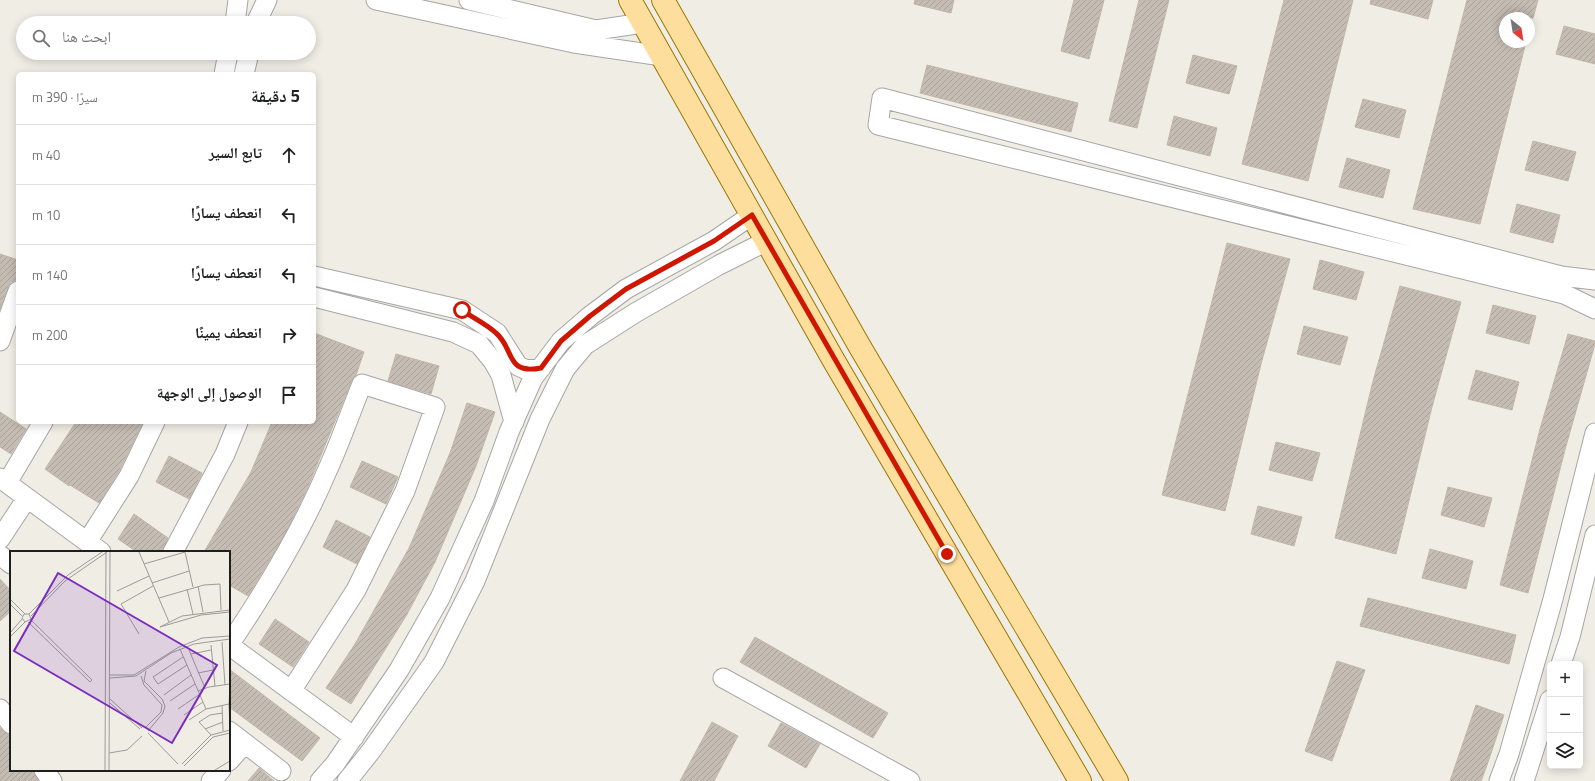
<!DOCTYPE html>
<html lang="ar">
<head>
<meta charset="utf-8">
<style>
  :root { --surface:#fff; --page:#f6f6f6; --text:#202124; --muted:#757577; --line:#e0e0e0 }
  body { margin:0; font-family:"Titillium Web","Noto Naskh Arabic",sans-serif; background:var(--page); color:var(--text); direction:rtl }
  .controls { position:absolute; right:12px; bottom:12px; display:grid; overflow:hidden; border-radius:6px; box-shadow:0 2px 10px #0003 }
  .controls button { width:36px; height:36px; display:grid; place-items:center; padding:0; border:0; border-bottom:1px solid var(--line); background:var(--surface); color:var(--text); font:20px sans-serif }
  .compass { position:absolute; left:1499px; top:12px; width:36px; height:36px; border-radius:50%; background:var(--surface); box-shadow:0 2px 10px #0003; rotate:150deg }
  .stop { position:absolute; width:12px; height:12px; margin:-9px; border:3px solid #ce1600; border-radius:50%; background:#fff }
  .stop.end { background:#ce1600; border-color:#fff; box-shadow:0 1px 4px #0008 }
  .list { margin:0; padding:0; list-style:none }
  h2 { display:flex; justify-content:space-between; align-items:center; height:52px; margin:0; padding:0 16px; font-size:17px }
  h2 small { font-size:13px; font-weight:400; color:var(--muted) }
  .list li { display:grid; grid-template-columns:26px 1fr auto; gap:12px; align-items:center; box-sizing:border-box; height:60px; padding:0 16px; border-top:1px solid var(--line) }
  .list b { display:block; font-size:15px; white-space:nowrap }
  .list em { font-size:13px; font-style:normal; color:var(--muted) }
  .icon { flex:none; width:22px; height:22px; fill:none; stroke:currentColor; stroke-width:2; stroke-linecap:round; stroke-linejoin:round }
  .map { position:relative; flex:none; width:1595px; height:781px; overflow:hidden; direction:ltr }
  .search { position:absolute; background:var(--surface); box-shadow:0 2px 10px #0003; left:16px; top:16px; width:300px; height:44px; display:flex; align-items:center; gap:10px; box-sizing:border-box; padding:0 14px; border-radius:22px; color:var(--muted); font-size:15px }
  .panel { position:absolute; background:var(--surface); box-shadow:0 2px 10px #0003; left:16px; top:72px; width:300px; height:352px; border-radius:6px; direction:rtl }
  .map>svg:first-child { display:block }
</style>
</head>
<body>
<div class="map">
<svg width="1595" height="781" viewBox="0 0 1595 781">
  <defs>
    <pattern id="building-hatch" width="6" height="6" patternUnits="userSpaceOnUse"><rect width="6" height="6" fill="#c5bdb4"/><path d="M-1 1l2-2M0 6l6-6M5 7l2-2" fill="none" stroke="#a9a29a"/></pattern>
  </defs>
  <rect width="100%" height="100%" fill="#f0ede5"/>
  <path fill="url(#building-hatch)" stroke="#c2b6a7" d="M915,0H954L951,13L914,4Z
    M1074,0H1104L1089,59L1061,51Z
    M1139,0H1169L1137,128L1109,121Z
    M1284,0H1353L1308,181L1242,164Z
    M1371,0H1433L1428,19L1370,4Z
    M1467,0H1538L1533,18H1505V42H1526L1480,224L1413,209Z
    M1564,26L1595,34V64L1556,54Z
    M1193,55L1237,66L1229,94L1186,83Z
    M927,65L1078,103L1071,132L920,93Z
    M1363,99L1406,110L1399,138L1355,127Z
    M1174,116L1217,128L1210,156L1167,145Z
    M1533,141L1576,152L1568,181L1525,170Z
    M1347,158L1390,170L1383,198L1339,187Z
    M1517,204L1560,215L1553,243L1510,232Z
    M1227,243L1290,259L1261,364L1225,511L1162,495Z
    M0,254L18,260L16,280L11,282L8,287L0,309Z
    M1320,260L1364,272L1356,300L1313,289Z
    M1400,286L1461,302L1432,407L1396,554L1335,538L1373,381Z
    M1493,305L1536,316L1529,344L1486,333Z
    M1304,326L1348,337L1340,365L1297,354Z
    M314,333L364,352L356,375L352,380L307,489L285,534L248,596L229,585V552H204L251,472L272,422H314Z
    M1568,334L1595,341V344L1566,446L1528,593L1500,585L1540,429Z
    M396,354L439,366L431,394L388,381Z
    M1476,370L1519,382L1512,410L1468,399Z
    M467,403L495,412L476,466L435,562L406,616L351,704L326,688L355,644L409,548L450,453Z
    M0,412L26,429L11,454L0,447Z
    M76,422H143L119,471L99,503L70,485L69,486L45,469Z
    M1276,442L1320,453L1312,481L1269,470Z
    M169,456L202,473L189,499L156,482Z
    M362,461L398,477L386,504L350,487Z
    M1448,487L1492,498L1484,527L1441,515Z
    M1258,506L1302,517L1294,546L1251,534Z
    M134,514L168,538L162,552H137L118,539Z
    M336,520L370,537L357,564L323,547Z
    M1430,549L1473,561L1466,589L1422,578Z
    M0,579L11,591V611L0,621Z
    M1368,598L1516,635L1509,664L1360,626Z
    M275,619L309,642L293,667L259,644Z
    M755,637L888,713L873,738L740,662Z
    M1337,661L1365,670L1332,761L1305,751Z
    M229,669L320,738L302,761L229,707Z
    M1476,705L1504,715L1486,768L1481,781H1450Z
    M712,722L738,736L714,781H680Z
    M781,723L820,744L806,768L768,746Z
    M0,728L11,737V770H33L38,781H0Z
    M259,768L274,781H248Z"/>
  <g fill="none" stroke-linecap="round" stroke-linejoin="round">
    <defs>
      <path id="minor" d="M376,0L574,43L662,56
        M469,0L596,30L643,23
        M235,23L238,0
        M256,23L267,0
        M224,74L228,53
        M244,74L249,53
        M314,276L462,310L497,333L518,366L527,370L541,368
        M1595,280L1561,276L882,98L878,125L1564,294L1595,309
        M314,297L453,332L479,344L493,361L501,375L514,422
        M0,341L18,291
        M0,478L101,552
        M7,483L43,422
        M0,539L27,498
        M87,542L129,476L155,422
        M173,552L225,454L238,422
        M0,555L11,564
        M229,645C266,590 301,533 327,471C340,443 350,413 362,384L435,407L405,491L356,590L291,691
        M229,645L354,737
        M1561,664L1570,637L1595,535
        M723,678L910,781
        M0,709L11,724
        M229,731L281,771
        M229,761L245,743
        M44,770L52,781
        M211,781L221,770
        M320,781L335,764L399,670L440,598L484,501L509,432L533,378L561,341L590,316L626,289L714,241L752,215
        M347,781L371,751L434,662L475,581L540,419L565,369L585,345L635,313L719,265L767,241
        M1499,781L1509,754L1553,599L1595,433
        M1524,781L1550,700"/>
      <path id="major" d="M630,0L834,361L1080,781
        M663,0L860,347L1117,781"/>
    </defs>
    <use href="#minor" stroke="#a6a6a6" stroke-width="21"/>
    <use href="#major" stroke="#9a7700" stroke-width="24"/>
    <use href="#minor" stroke="#fff" stroke-width="19"/>
    <use href="#major" stroke="#fdde9c" stroke-width="22"/>
  </g>
  <g fill="none" stroke-linecap="round" stroke-linejoin="round">
    <path stroke="#ce1600" stroke-width="5" d="M462,310C473,318 486,324 496,333C515,349 505,375 541,368L561,341L590,316L626,289L714,241L752,215L947,554"/>
  </g>
  <g transform="translate(10 551)">
    <rect width="220" height="220" fill="#f0ede5"/>
    <path fill="none" stroke="#9c9b96" stroke-width="1" d="M129,1L159,71M134,13L175,1L183,36M142,32L179,20M188,35L193,61M177,38L183,63M107,40L139,25M149,47L194,34L210,33L211,59M0,48L15,63M0,53L12,65M220,59L172,65L150,76L191,64L220,61M19,63L21,68L15,71L12,67L14,63H19L58,24L92,1M21,65L55,30L97,1M18,71L80,131L82,129L21,69M0,82L12,68M129,83L111,53L143,35M0,86L15,71M212,91L215,134M201,94L205,135M170,98L196,158M179,99L195,137M181,103L201,99M173,106L143,126L148,133L177,114M136,120L134,130L152,148L155,155L153,162L138,180M188,122L203,119M100,124H124L169,96L192,87L220,85M131,125L134,134L152,154L151,161L135,177M100,127L126,125L161,102L184,93L220,88M188,140L199,136L220,133M154,144L181,124M100,148L132,177M160,150L185,133M100,152L130,178M219,153L220,133M212,154L213,180M168,158L190,143M174,164L193,151M179,169L196,158L219,153L220,179M195,178L213,171M138,182L168,213M201,184L189,171L200,164L213,162M99,202L117,199L132,185M172,213L201,184L220,179M174,215L203,186L220,182M95,219L96,1M99,219L100,1M205,219L220,210"/>
    <path fill="#7b2cbf" fill-opacity="0.15" stroke="#7b2cbf" stroke-width="2" d="M48,22L207,114L162,192L4,100Z"/>
    <rect width="220" height="220" fill="none" stroke="#1f1f1f" stroke-width="2"/>
  </g>
</svg>
<div class="controls">
<button>+</button>
<button>−</button>
<button><svg class="icon" aria-label="layers" viewBox="0 0 24 24"><path d="M12 4l9 5-9 5-9-5zM3 14l9 5 9-5"/></svg></button>
</div>
<svg class="compass" viewBox="-18 -18 36 36"><path d="M0-13l5 13h-10z" fill="#e53935"/><path d="M0 13l5-13h-10z" fill="#757577"/></svg>
<div class="stop" style="left:462px;top:310px"></div>
<div class="stop end" style="left:947px;top:554px"></div>
<div class="search"><svg class="icon" aria-label="search" viewBox="0 0 24 24"><circle cx="10" cy="10" r="6"/><path d="M15 15l6 6"/></svg>ابحث هنا</div>
<section class="panel">
<h2>5 دقيقة<small>سيرًا · 390 m</small></h2>
<ul class="list">
<li><svg class="icon" aria-label="ahead" viewBox="0 0 24 24"><path d="M12 20V5M6 11l6-6 6 6"/></svg><div><b>تابع السير</b></div><em>40 m</em></li>
<li><svg class="icon" aria-label="left" viewBox="0 0 24 24"><path d="M17 20v-9H6M10 6l-5 5 5 5"/></svg><div><b>انعطف يسارًا</b></div><em>10 m</em></li>
<li><svg class="icon" aria-label="left" viewBox="0 0 24 24"><path d="M17 20v-9H6M10 6l-5 5 5 5"/></svg><div><b>انعطف يسارًا</b></div><em>140 m</em></li>
<li><svg class="icon" aria-label="right" viewBox="0 0 24 24"><path d="M7 20v-9h11M14 6l5 5-5 5"/></svg><div><b>انعطف يمينًا</b></div><em>200 m</em></li>
<li><svg class="icon" aria-label="arrive" viewBox="0 0 24 24"><path d="M6 21V4h12l-3 4 3 4H6"/></svg><div><b>الوصول إلى الوجهة</b></div></li>
</ul>
</section>
</div>
</body>
</html>
